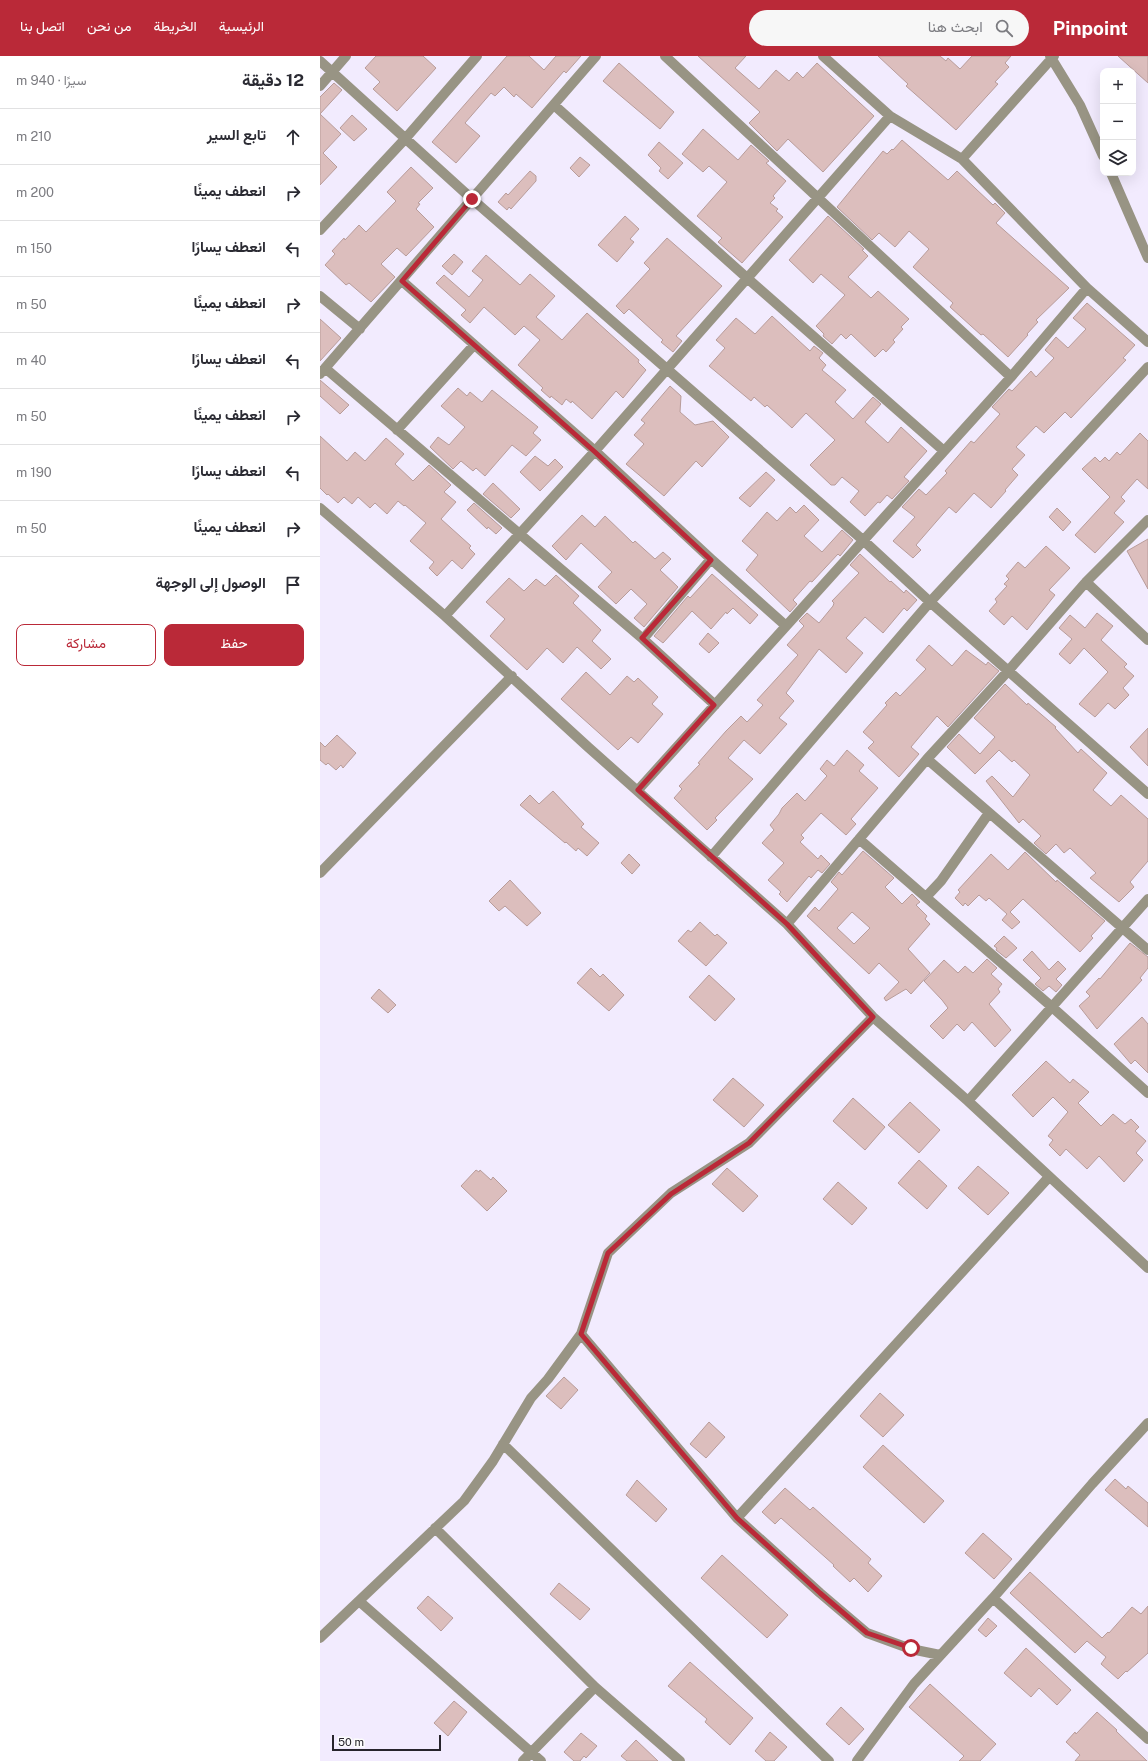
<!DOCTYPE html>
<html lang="ar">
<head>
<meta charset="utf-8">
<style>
  :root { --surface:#fff; --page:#f7f7f7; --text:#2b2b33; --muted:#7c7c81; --line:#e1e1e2; --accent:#ba2938 }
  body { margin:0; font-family:"Public Sans",Vazirmatn,sans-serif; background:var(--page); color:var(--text); direction:rtl }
  .controls { position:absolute; right:12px; top:12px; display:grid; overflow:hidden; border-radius:8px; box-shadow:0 4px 16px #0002 }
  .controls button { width:36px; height:36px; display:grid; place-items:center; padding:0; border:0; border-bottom:1px solid var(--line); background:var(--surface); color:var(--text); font:20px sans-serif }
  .scale { position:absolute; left:12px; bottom:10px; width:109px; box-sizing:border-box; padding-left:4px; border:2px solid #27242c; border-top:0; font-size:11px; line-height:14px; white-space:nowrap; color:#27242c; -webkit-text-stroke:3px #fcfcfc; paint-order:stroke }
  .stop { position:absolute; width:12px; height:12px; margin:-9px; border:3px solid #ba2938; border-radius:50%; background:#fff }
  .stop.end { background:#ba2938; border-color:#fff; box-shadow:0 1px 4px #0008 }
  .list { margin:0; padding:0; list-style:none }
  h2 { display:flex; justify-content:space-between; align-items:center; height:52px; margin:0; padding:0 16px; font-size:17px }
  h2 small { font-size:13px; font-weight:400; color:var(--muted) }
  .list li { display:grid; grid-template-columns:26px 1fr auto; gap:12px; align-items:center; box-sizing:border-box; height:56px; padding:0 16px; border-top:1px solid var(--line) }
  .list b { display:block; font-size:15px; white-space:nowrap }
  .list em { font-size:13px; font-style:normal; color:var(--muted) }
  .actions { display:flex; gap:8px; padding:12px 16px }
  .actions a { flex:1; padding:9px 0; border:1px solid var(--accent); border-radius:8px; text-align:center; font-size:14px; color:var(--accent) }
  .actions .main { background:var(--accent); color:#fff }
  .icon { flex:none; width:22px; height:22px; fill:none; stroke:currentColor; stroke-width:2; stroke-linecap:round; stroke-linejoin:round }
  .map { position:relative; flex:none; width:828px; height:1705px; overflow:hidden; direction:ltr }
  header { display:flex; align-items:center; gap:24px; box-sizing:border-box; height:56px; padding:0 20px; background:var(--accent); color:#fff }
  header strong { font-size:19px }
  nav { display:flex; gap:22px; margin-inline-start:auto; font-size:14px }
  .search { width:280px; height:36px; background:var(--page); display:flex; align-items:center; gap:10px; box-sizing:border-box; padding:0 14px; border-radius:22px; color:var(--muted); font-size:15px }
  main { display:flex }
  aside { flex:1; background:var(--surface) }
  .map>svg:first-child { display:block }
</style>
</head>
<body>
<header>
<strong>Pinpoint</strong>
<div class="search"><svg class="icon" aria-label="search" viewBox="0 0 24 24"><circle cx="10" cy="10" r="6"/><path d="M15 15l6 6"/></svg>ابحث هنا</div>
<nav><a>الرئيسية</a><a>الخريطة</a><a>من نحن</a><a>اتصل بنا</a></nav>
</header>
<main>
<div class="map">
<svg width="828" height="1705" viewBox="0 0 828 1705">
  <rect width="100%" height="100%" fill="#f2ebfe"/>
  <path fill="#dcbebd" stroke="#b89c9a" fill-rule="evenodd" d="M56,0H103L116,12L77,55L53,33L60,26L45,12Z
    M187,0H209L224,14L236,0H261L246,17L244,15L212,52L196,38L194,41L184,31L175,40L171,37L145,67L160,80L136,107L112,86Z
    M378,0H426L415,12L439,33L456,14L469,25L477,16L483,22L497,7L554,60L503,116L468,83L457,95L429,67L440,56Z
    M558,0H620L626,5L628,2L640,13L652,0H691L685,7L689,11L675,26L678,28L636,74L586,30L588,28Z
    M798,0H828V27Z
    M299,7L354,56L340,73L283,25Z
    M14,27L22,34L0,58V41Z
    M0,58L21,78L3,97L17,111L0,129Z
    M32,59L47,73L34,85L20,72Z
    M383,73L418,104L431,89L449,105L446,107L466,125L453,140L455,142L450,147L458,153L456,155L463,161L422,207L398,186L402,182L377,160L407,126L389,110L383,116L362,98Z
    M582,84L628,124L637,115L673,149L675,147L685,157L676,167L749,232L716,264L718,266L707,278L708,279L688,301L663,278L661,279L630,251L633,247L593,211L609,193L589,175L575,191L559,177L552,184L517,151L563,95L567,98L572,93L573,94Z
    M339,86L363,107L348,123L339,115L341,112L328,99Z
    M260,101L270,109L259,121L250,112Z
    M91,111L113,132L98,147L100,148L96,153L114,171L86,200L77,192L61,208L75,221L51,246L29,227L26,229L5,209L15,198L12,195L24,182L25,184L39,169L46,176L76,145L67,136Z
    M210,115L216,120V125L191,153L189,151L187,154L178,146L186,137L188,139Z
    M305,160L319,173L310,183L314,186L297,206L278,189Z
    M508,160L544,193L542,194L548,200L528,221L551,242L558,235L589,263L581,271L583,273L573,284L575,286L566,296L563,293L555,301L531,278L526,283L521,278L512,288L503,280L504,278L496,270L525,239L501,218L493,227L469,204Z
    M347,182L402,230L356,280L362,285L353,296L341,286L343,284L309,253L304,258L296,250L330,213L324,207Z
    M134,198L143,206L132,219L122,210Z
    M166,199L200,229L210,218L235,240L216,261L242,284L267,257L319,304L318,306L326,314L303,342L296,335L272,363L252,345L251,347L246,343L242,349L231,340L230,342L221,334L223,332L198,309L220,284L204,270L195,279L164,251L150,267L141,259L146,254L116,227L124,219L149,241L163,224L152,215Z
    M767,247L815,289L803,302L806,304L751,362L745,356L724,377L716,370L696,391L705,399L692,413L698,419L685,434L686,435L671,452L654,437L636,457L629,451L596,489L601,494L593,502L573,485L595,461L582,451L599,433L606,439L627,417L625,415L651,385L654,387L680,358L672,351L689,333L692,335L711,315L716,321L734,302L725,294L736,281L748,292L766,273L753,262Z
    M452,260L490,295L494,290L503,297L499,302L506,309L502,314L526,334L515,346L533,363L553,341L561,348L545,366L568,387L581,371L607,395L584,421L589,425L572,443L567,439L560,447L558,446L545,460L530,446L539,435L522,421L515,429H511L490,409L515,384L486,357L472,372L447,349L445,351L434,341L431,345L389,310L405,292L396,284L416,262L435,278Z
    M0,263L21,282L0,305Z
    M0,324L29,349L20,358L0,340Z
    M350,330L361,340L360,356L375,369L393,365L409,381L382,411L376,405L344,440L306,408L324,388L314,379L325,367L321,364Z
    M138,332L147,340L150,336L162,346L172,334L218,371L213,377L221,384L206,400L192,389L165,420L156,412L153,415L141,405L133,413L110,391L118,381L129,389L145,371L121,350Z
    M820,377L828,385V433L817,423L801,441L805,445L794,457L804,466L775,497L755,479L790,441L762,413L775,401L780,406L785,401L789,405L797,396L800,399Z
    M0,380L27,405L35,396L45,405L66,382L84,398L75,408L93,425L109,409L131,429L124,436L136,446L121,463L151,490L149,492L155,498L142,513L132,504L117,520L109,512L114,506L90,485L106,467L85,449L84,450L78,445L67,458L55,447L50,452L38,441L32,448L24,441L18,447L8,438L7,439L0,432Z
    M215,400L228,410L235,403L243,411L220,435L200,416Z
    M446,416L455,424L430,451L419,442Z
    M173,427L200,453L191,462L163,438Z
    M154,447L182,472L176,478L168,471L167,473L147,454Z
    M484,449L499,464L484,480L502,496L522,474L533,484L520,500L518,498L492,526L490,525L473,544L477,548L470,556L426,514L438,499L422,485L447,456L457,465L470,451L476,457Z
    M737,452L751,466L743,475L729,461Z
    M262,459L275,471L285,460L313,487L315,485L335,503L343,496L351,503L340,514L358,531L324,571L314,562L327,548L311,533L296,548L278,531L292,516L261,487L246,504L232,490Z
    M828,483V533L807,495Z
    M726,490L750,512L729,534L735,539L707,574L692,560L684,569L669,555L677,546L675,543L687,530L684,528L689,523L686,520L698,506L705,512Z
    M540,498L570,526L571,525L584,537L586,534L597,544L587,555L584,552L563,577L545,561L526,582L543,597L526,617L499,593L466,637L474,645L459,662L467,668L440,698L424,684L408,702L433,723L395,762L397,764L387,774L354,742L362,733L359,730L380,708L378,707L406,675L421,660L427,666L443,649L437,644L478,599L467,589L484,570L479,565L487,557L499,567L513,550L514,547L512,545L539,517L530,509Z
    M392,518L438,559L430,568L413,552L407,558L406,556L391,573L372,555L343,587L334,580L368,540L370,542Z
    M236,519L259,540L253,547L281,574L272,585L291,603L281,613L257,591L243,607L227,592L207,614L170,580L185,563L166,546L189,522L204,535L216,523L225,530Z
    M777,557L793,570L781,584L807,608L804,611L814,620L803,632L809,639L795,653L788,647L775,661L759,648L788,616L764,592L750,608L739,598L752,583L739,572L750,559L765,572Z
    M388,577L399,587L389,597L379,588Z
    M609,589L632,610L646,594L666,609L668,606L679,615L628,671L617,660L591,691L599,698L579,721L548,692L554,686L543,676L567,649L565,647L576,636L580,640L606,613L596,604Z
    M266,616L290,639L307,620L314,626L318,622L338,641L332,648L343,658L318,687L311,681L298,694L241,643Z
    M685,628L707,649L708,647L736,671L735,672L758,697L761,693L787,717L773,734L791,750L801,739L828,763V805L810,826L814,831L799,846L770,822L776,817L750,792L744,797L736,788L726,798L714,787L721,780L703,763L699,767L666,725L672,720L693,741L710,719L694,704L692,706L679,694L655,718L627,691L639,678L660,698L675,681L654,662Z
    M828,672V710L810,691Z
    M17,679L36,697L23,712L21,709L16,714L8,707L6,709L0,704V686L5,691Z
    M527,694L544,709L539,715L558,732L531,763L536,768L526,779L501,757L481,779L484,782L480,786L498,803L501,799L510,808L502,817L498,814L491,822L489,820L467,846L459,838L461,836L448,824L464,807L442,787L454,774L450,769L459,758L462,752L477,737L485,745L507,720L500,713L507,704L514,710Z
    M233,735L264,768L261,771L279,787L267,800L258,792L256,795L246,786L245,787L200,749L210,739L219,748Z
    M543,795L574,822L565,831L582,848L592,838L600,846L596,849L607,860L605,863L610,868L588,893L610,917L591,938L586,933L566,945L564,942L579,926L559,907L549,918L487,860L495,851L499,855L518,833L511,826L519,816L522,819ZM532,856L550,872L534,888L517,872Z
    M705,796L736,826L737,824L785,865L771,880L773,882L760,896L703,843L690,856L700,866L692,873L682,864L687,858L669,842L666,845L659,839L648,850L645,847L643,850L635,842L640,836L638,834L671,798L688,814Z
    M309,798L320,809L312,818L301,807Z
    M190,824L221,857L207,870L185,850L179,855L169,845Z
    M380,866L395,880L397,878L407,887L386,910L358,885L368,874L371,876Z
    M684,880L697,892L686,902L676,894L677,892L674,890Z
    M810,887L828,901V912L820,922L822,924L777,973L759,950L770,940L766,936L779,922L780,923Z
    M712,895L729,914L738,905L746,913L736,923L742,929L736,936L729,930L723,935L715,928L721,922L703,904Z
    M667,903L677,912L671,918L682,928L678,933L680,936L669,948L691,974L675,991L652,966L644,975L637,968L623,983L610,970L628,952L622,944L604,925L624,904L638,917L645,910L653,917Z
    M271,912L280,921L283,918L304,939L289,955L257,927Z
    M389,919L415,943L395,965L369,941Z
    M59,933L76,949L68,957L51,942Z
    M822,961L828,968V1017L815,1004L811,1008L794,988Z
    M726,1005L750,1027L753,1023L769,1036L758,1047L781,1070L793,1058L805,1068L811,1063L819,1071L815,1075L826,1085L816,1097L823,1104L804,1126L779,1100L767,1113L746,1093L740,1100L729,1089L733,1084L728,1080L748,1056L733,1041L713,1061L692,1039Z
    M413,1022L444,1049L424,1071L393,1044Z
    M533,1042L565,1071L545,1094L513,1065Z
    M590,1046L620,1074L599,1097L568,1069Z
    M599,1104L627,1130L607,1153L578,1127Z
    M658,1110L689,1137L668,1159L638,1132Z
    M407,1112L438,1140L423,1156L392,1128Z
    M156,1114L159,1116L160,1114L171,1124L173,1121L187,1135L167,1155L141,1130Z
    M518,1126L547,1152L532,1169L503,1143Z
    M244,1321L258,1334L241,1353L226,1340Z
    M560,1337L584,1359L563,1381L540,1360Z
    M389,1366L405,1381L386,1402L370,1388Z
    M563,1389L624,1445L604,1467L543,1411Z
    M795,1423L806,1433L808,1430L828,1447V1471L785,1434Z
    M317,1424L347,1453L336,1466L306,1439Z
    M465,1432L490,1454L493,1451L551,1503L548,1507L562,1520L548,1536L534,1522L530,1526L513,1510L514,1509L461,1462L455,1468L442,1456Z
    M663,1477L692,1503L674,1523L645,1497Z
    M402,1499L468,1559L447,1582L381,1522Z
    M710,1516L782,1582L788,1576L789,1577L812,1551L821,1558L828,1550V1597L807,1616L806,1615L798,1623L781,1608L786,1601L767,1585L755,1597L690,1537Z
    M239,1527L270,1553L260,1564L230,1538Z
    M108,1540L133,1562L121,1575L97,1552Z
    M668,1562L677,1570L666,1581L658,1574Z
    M706,1592L751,1634L737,1649L719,1632L711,1641L684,1617Z
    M370,1606L433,1662L410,1689L385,1666L387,1663L348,1630Z
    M610,1628L676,1688L660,1705H639L644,1700L589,1651Z
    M134,1645L147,1656L128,1680L114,1667Z
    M521,1651L544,1673L529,1689L506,1668Z
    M777,1656L797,1674L796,1675L827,1705H755L760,1699L746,1686L755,1676L756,1678Z
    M450,1676L467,1691L454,1705H446L435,1695Z
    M261,1677L277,1690L266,1702L264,1700L260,1705H254L244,1696Z
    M316,1684L338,1705H307L301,1700Z"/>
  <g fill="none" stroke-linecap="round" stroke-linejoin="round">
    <path stroke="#989484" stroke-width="10" d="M345,0L691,321
      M503,0L570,60L642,103L767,232L828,286
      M730,0L760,49L783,100
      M0,5L152,143L544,485L610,546L828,738
      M0,30L26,0
      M234,49L427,222L624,395
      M642,103L734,0
      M791,117L828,202
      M0,174L85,83L157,0
      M82,225L275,395L391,503L465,569
      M0,240L40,273
      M5,312L323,583L395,649
      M0,318L276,0
      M77,374L154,289
      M0,452L125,560L268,691L467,868L553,961L648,1045L828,1212
      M766,526L828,584
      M125,560L275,395L570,60
      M323,583L391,503
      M607,703L828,894
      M318,734L691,321L767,232
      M539,783L732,951L828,1037
      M391,801L610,546L828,311
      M0,817L192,620
      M606,841L621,825L669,757
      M467,868L607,703L689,614L766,526L828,464
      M648,1045L828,843
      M261,1278L417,1462L500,1537L547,1577L591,1593L620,1599
      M183,1388L509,1705
      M417,1462L729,1121
      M115,1472L275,1631L360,1705
      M673,1542L828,1683
      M39,1545L221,1705
      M0,1582L144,1445L173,1405L211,1342L228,1323L261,1278L288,1197L351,1137L429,1087L553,961
      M203,1705L275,1631
      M537,1705L594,1628L673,1542L772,1428L828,1367"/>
  </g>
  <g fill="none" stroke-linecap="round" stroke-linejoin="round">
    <path stroke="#ba2938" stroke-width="5" d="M152,143L82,225L275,396L391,504L322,582L394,649L318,734L467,868L553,961L429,1087L351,1138L288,1197L261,1278L417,1462L500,1537L547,1577L591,1592"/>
  </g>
</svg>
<div class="controls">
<button>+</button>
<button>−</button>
<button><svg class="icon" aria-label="layers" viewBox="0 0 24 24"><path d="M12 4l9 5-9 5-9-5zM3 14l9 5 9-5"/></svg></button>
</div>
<div class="scale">50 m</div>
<div class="stop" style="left:591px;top:1592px"></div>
<div class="stop end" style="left:152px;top:143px"></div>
</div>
<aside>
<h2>12 دقيقة<small>سيرًا · 940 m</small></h2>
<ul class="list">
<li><svg class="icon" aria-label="ahead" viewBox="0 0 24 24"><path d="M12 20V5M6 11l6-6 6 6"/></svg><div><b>تابع السير</b></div><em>210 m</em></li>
<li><svg class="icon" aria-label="right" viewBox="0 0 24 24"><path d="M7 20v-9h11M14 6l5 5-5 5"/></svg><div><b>انعطف يمينًا</b></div><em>200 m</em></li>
<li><svg class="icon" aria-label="left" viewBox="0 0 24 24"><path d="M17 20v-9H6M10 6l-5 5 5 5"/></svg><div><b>انعطف يسارًا</b></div><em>150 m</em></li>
<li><svg class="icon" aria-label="right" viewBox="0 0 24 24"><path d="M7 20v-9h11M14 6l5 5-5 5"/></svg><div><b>انعطف يمينًا</b></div><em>50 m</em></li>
<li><svg class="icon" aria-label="left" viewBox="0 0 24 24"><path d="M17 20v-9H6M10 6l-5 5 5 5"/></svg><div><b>انعطف يسارًا</b></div><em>40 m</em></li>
<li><svg class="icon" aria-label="right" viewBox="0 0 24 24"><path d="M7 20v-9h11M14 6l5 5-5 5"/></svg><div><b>انعطف يمينًا</b></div><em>50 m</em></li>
<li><svg class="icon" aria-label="left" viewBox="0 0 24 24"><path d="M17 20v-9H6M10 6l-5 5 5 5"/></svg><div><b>انعطف يسارًا</b></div><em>190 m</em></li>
<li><svg class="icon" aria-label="right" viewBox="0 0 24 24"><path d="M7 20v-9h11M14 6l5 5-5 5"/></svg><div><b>انعطف يمينًا</b></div><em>50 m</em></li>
<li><svg class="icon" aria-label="arrive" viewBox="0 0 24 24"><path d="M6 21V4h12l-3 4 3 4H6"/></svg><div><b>الوصول إلى الوجهة</b></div></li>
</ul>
<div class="actions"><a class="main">حفظ</a><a>مشاركة</a></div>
</aside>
</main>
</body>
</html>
